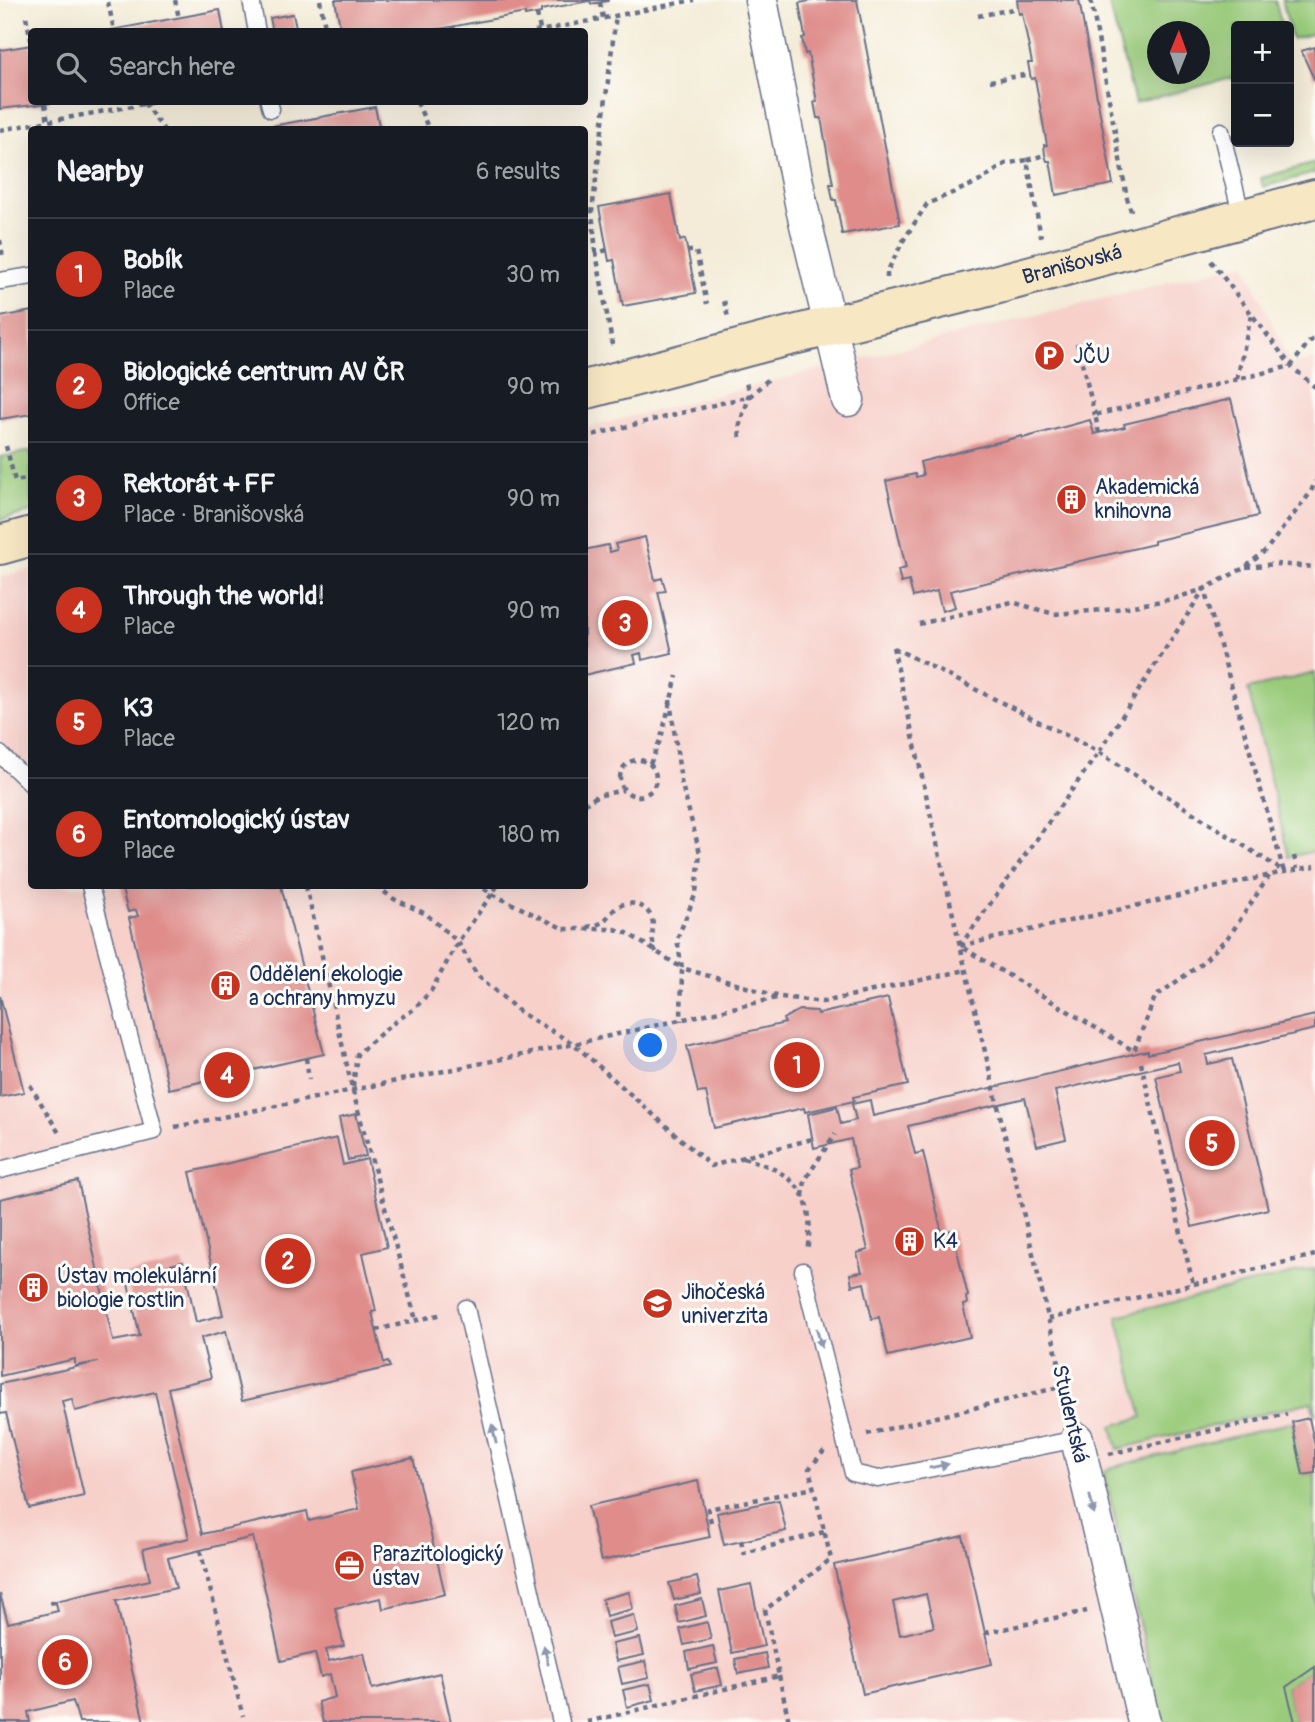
<!DOCTYPE html>
<html lang="en">
<head>
<meta charset="utf-8">
<style>
  :root { --surface:#171b24; --page:#242831; --text:#f1f3f6; --muted:#9ea1a6; --line:#363941; --accent:#c8321e }
  body { margin:0; font-family:Pangolin,sans-serif; background:var(--page); color:var(--text) }
  .controls { position:absolute; right:21px; top:21px; display:grid; overflow:hidden; border-radius:7px; box-shadow:0 7px 28px #0002 }
  .controls button { width:63px; height:63px; display:grid; place-items:center; padding:0; border:0; border-bottom:2px solid var(--line); background:var(--surface); color:var(--text); font:35px sans-serif }
  .compass { position:absolute; left:1147px; top:21px; width:63px; height:63px; border-radius:50%; background:var(--surface); box-shadow:0 7px 28px #0002; rotate:1deg }
  .you { position:absolute; left:651px; top:1046px; width:24px; height:24px; margin:-18px; border:5px solid #fff; border-radius:50%; background:#1a73e8; box-shadow:0 0 0 10px #1a73e833 }
  .badge { display:grid; place-items:center; width:46px; height:46px; border-radius:50%; background:var(--accent); color:#fff; font-size:23px; font-weight:700 }
  .pin { position:absolute; translate:-50% -50%; border:4px solid #fff; box-shadow:0 2px 7px #0006 }
  .list { margin:0; padding:0; list-style:none }
  h2 { display:flex; justify-content:space-between; align-items:center; height:91px; margin:0; padding:0 28px; font-size:30px }
  h2 small { font-size:23px; font-weight:400; color:var(--muted) }
  .list li { display:grid; grid-template-columns:46px 1fr auto; gap:21px; align-items:center; box-sizing:border-box; height:112px; padding:0 28px; border-top:2px solid var(--line) }
  .list b { display:block; font-size:26px; white-space:nowrap }
  .list p { margin:0; font-size:23px; white-space:nowrap; color:var(--muted) }
  .list em { font-size:23px; font-style:normal; color:var(--muted) }
  .icon { flex:none; width:38px; height:38px; fill:none; stroke:currentColor; stroke-width:2; stroke-linecap:round; stroke-linejoin:round }
  .map { position:relative; flex:none; width:1315px; height:1722px; overflow:hidden }
  .search { position:absolute; background:var(--surface); box-shadow:0 7px 28px #0002; left:28px; top:28px; width:560px; height:77px; display:flex; align-items:center; gap:18px; box-sizing:border-box; padding:0 24px; border-radius:7px; color:var(--muted); font-size:26px }
  .panel { position:absolute; background:var(--surface); box-shadow:0 7px 28px #0002; left:28px; top:126px; width:560px; height:763px; border-radius:7px }
  .map>svg:first-child { display:block }
</style>
</head>
<body>
<div class="map">
<svg width="1315" height="1722" viewBox="0 0 1315 1722">
  <rect width="100%" height="100%" fill="#fdfcf7"/>
  <filter id="ink" filterUnits="userSpaceOnUse"><feTurbulence type="fractalNoise" baseFrequency=".0143" numOctaves="2"/><feDisplacementMap in="SourceGraphic" scale="14" xChannelSelector="R" yChannelSelector="G"/><feConvolveMatrix kernelMatrix="1 2 1 2 8 2 1 2 1" color-interpolation-filters="sRGB"/></filter>
  <filter id="wash" filterUnits="userSpaceOnUse"><feTurbulence type="fractalNoise" baseFrequency=".00686" numOctaves="4" result="noise"/><feDisplacementMap in="SourceGraphic" scale="28" xChannelSelector="R" yChannelSelector="G"/><feGaussianBlur stdDeviation="1.57" result="paint"/><feColorMatrix in="noise" values="0 0 0 0 0 0 0 0 0 0 0 0 0 0 0 0 0 1.4 0 .05"/><feComposite in="paint" operator="in"/></filter>
  <g filter="url(#wash)">
    <rect width="100%" height="100%" fill="#f4ecd8"/>
    <path fill="#f7d0ca" d="M1245,263L1291,365L1315,359V1722H0V577L31,569L32,886H584L585,428Z"/>
    <path fill="#9acb7a" stroke="#5a7d6c" stroke-width="2" fill-rule="evenodd" d="M1108,0H1275L1282,26H1236V77L1135,103ZM1158,32H1200V74H1158Z
      M1282,0H1315V33L1292,39Z
      M1315,163V173L1263,187L1261,178Z
      M31,451V512L0,520V457Z
      M1315,673V851L1289,857L1248,689Z
      M1315,1268V1416L1311,1402L1118,1449L1112,1426L1143,1417L1117,1316Z
      M1292,1422L1303,1475L1315,1473V1667L1286,1687L1295,1722H1162L1104,1472L1110,1468Z"/>
    <g id="blocks">
      <path fill="#df8c8a" fill-rule="evenodd" d="M335,0H589V1L541,10V13L525,16V13L424,32H341Z
        M590,0H608V1L591,4Z
        M815,0H857L900,224L842,234L836,200H833L830,184H833L821,118H817L814,102H817L808,53L805,54L802,38L805,37L799,3Z
        M1017,0H1079L1113,184L1056,195L1050,161H1047L1045,155L1044,145H1047L1035,78L1031,79L1028,63H1032L1022,13L1019,14Z
        M220,10L224,32H111V30Z
        M293,14L297,32H273L270,18Z
        M32,45V102L52,103L0,109V50Z
        M1315,47V81L1301,51Z
        M375,107L380,130H261V128Z
        M671,194L680,241L685,239L696,293L623,306L614,260L609,261L599,207Z
        M32,311V414L0,419V317Z
        M1231,399L1258,516L1154,541V544L950,591L955,607L942,611L937,591L913,597L909,581L901,583L898,570L906,568L886,481L915,474L916,477L923,475L920,462L1022,436L1023,438L1090,420L1094,434L1125,427L1124,424Z
        M645,537L655,580L662,578L666,591L658,592L672,653L642,660L641,653L634,655L636,663L584,675V550L608,545L610,552L617,550L615,544Z
        M121,886H281L324,1054L169,1089L129,918L138,916L136,910L128,912Z
        M0,996L24,1092L0,1097Z
        M888,998L908,1085L853,1097L854,1101L805,1112L804,1108L714,1128L706,1092L698,1093L687,1046L785,1023L783,1019L799,1010L817,1011L818,1014Z
        M1315,1015V1029L1206,1055L1208,1064L1232,1059L1268,1209L1192,1227L1156,1077L1180,1071L1178,1062L1055,1091L1066,1139L1037,1146L1025,1098L908,1126L915,1154L923,1152L942,1233L952,1230L968,1296L966,1297L967,1304L963,1305L970,1337L888,1356L879,1317L872,1319L864,1283L852,1286L850,1274L862,1272L857,1253L868,1250L849,1169L857,1168L851,1139L814,1148L808,1114L837,1107L841,1124L856,1120L852,1104L870,1100L873,1116L1141,1052L1148,1051V1054Z
        M356,1114L366,1156L348,1160L339,1118Z
        M337,1138L343,1165L367,1159L387,1247L363,1253L376,1311L372,1312L384,1363L388,1362L390,1367L242,1401L226,1331L201,1338L211,1378L168,1388L202,1534L307,1511L309,1521L359,1509L351,1472L413,1458L445,1594L383,1609L381,1598L335,1608L344,1646L326,1650L329,1661L364,1653L372,1689L440,1673L451,1722H323L318,1702L335,1697L330,1674L321,1677L315,1653L281,1661L253,1537L168,1558L176,1588L116,1601L144,1722H79L73,1701L28,1712L30,1722H0V1594L8,1623L58,1611L56,1603L51,1604V1602L150,1580L143,1549L189,1538L155,1392L75,1411L72,1399L62,1401L84,1496L29,1508L6,1413L0,1414V1384L98,1362L75,1366V1359L0,1376V1199L78,1181L113,1341L140,1336L126,1275L183,1262L196,1322L223,1315L190,1172Z
        M1309,1418L1315,1446V1473L1303,1475L1292,1422Z
        M698,1481L710,1537L601,1561L588,1506Z
        M779,1500L786,1531L724,1545L717,1513Z
        M963,1536L992,1664L863,1694L834,1565ZM926,1594L934,1627L900,1635L893,1602Z
        M697,1577L701,1594L674,1600L669,1583Z
        M751,1584L764,1646L732,1653L719,1591Z
        M629,1592L633,1609L606,1616L602,1599Z
        M702,1599L706,1616L679,1623L675,1606Z
        M634,1615L638,1632L611,1638L607,1622Z
        M707,1622L711,1639L684,1645L680,1629Z
        M640,1638L644,1655L616,1661L612,1644Z
        M713,1646L717,1663L689,1669L686,1652Z
        M765,1653L768,1668L738,1674L735,1659Z
        M645,1661L649,1678L622,1684L618,1667Z
        M1315,1667V1722H1295L1286,1687Z
        M718,1668L722,1685L695,1691L691,1674Z
        M650,1684L654,1700L627,1707L623,1690Z"/>
    </g>
  </g>
  <g filter="url(#ink)">
    <use href="#blocks" fill-opacity="0" stroke="#677189" stroke-width="2"/>
    <g fill="none" stroke-linecap="round" stroke-linejoin="round">
      <defs>
        <path id="lane" d="M251,0L257,32
          M269,102L271,109
          M1221,131L1242,218
          M0,281L32,276
          M0,754L32,785
          M0,1170L154,1131L90,886
          M803,1271L853,1473L878,1479L1077,1439
          M466,1308L561,1722"/>
        <path id="street" d="M761,0L802,208L848,400
          M1077,1439L1144,1722"/>
        <g id="secondary">
          <path id="s1" d="M584,390L765,342L976,290L1315,199"/>
          <path d="M0,545L32,536"/>
        </g>
      </defs>
      <use href="#lane" stroke="#677189" stroke-width="19"/>
      <use href="#street" stroke="#677189" stroke-width="35"/>
      <use href="#secondary" stroke="#677189" stroke-width="42"/>
      <path stroke="#677189" stroke-width="4.5" stroke-dasharray="5 5" stroke-linecap="butt" d="M175,0L179,18
        M320,0L326,32
        M1091,0L1127,198L1132,214
        M108,2L114,30
        M600,3L603,18
        M537,14L540,30
        M978,16L1018,8
        M26,17L32,44
        M453,26L454,32
        M535,32L694,0
        M990,81L1030,74
        M417,102L429,130
        M144,103L164,130
        M45,104L48,121
        M0,130L155,102
        M1027,160L1045,155
        M0,240L3,258
        M607,250L596,253L613,348
        M687,251H696L707,304
        M596,253L592,212L616,15
        M1211,261L1291,366L1315,387
        M887,278V272L903,241L927,204L980,181L1005,164L1027,160L1041,237
        M724,301L728,317
        M1077,343L1095,415
        M1237,379L1251,316
        M1099,433L1095,415L1291,366L1309,342L1315,338
        M584,437L750,396L771,377
        M740,437C736,413 754,408 746,382
        M6,446L15,481L32,478
        M1246,567L1275,564L1315,567
        M919,624L1012,602L1054,614L1116,609L1173,599L1204,589L1246,567L1266,550L1311,492L1315,481
        M893,647L960,946L1070,1410
        M894,648L1099,752L1283,871
        M670,700L681,781L700,853L696,893L677,939L682,968L780,997
        M620 778a18 18 0 1 1 36 0a18 18 0 1 1-36 0Z
        M650,764L661,738L677,676
        M584,805L597,796L623,790
        M1294,856L1297,869
        M1269,876L1230,935L1201,964L1155,997L1134,1051L960,946L1284,872L1315,866
        M306,886L353,1092L416,1320
        M376,886L394,899L426,914L458,942L477,975L521,1013L574,1044L711,1166L812,1139
        M497,886L492,894L564,929H615L627,933L682,968L681,1021
        M587,927C591,926 595,926 599,924C606,921 609,914 615,909C627,898 647,904 652,919C655,929 649,936 656,952
        M960,946L1099,752L1204,589L1284,872
        M306,1058L309,1079
        M1141,1063L1193,1284
        M30,1085L59,1133
        M353,1087L357,1054L392,1024L414,1009L431,991L458,942L492,894L480,886
        M175,1127L574,1044L781,997L823,1002L966,970
        M743,1158C796,1172 817,1195 807,1251
        M803,1196L805,1180L835,1134
        M1048,1319L1315,1255
        M376,1330L443,1314
        M867,1434L1064,1386
        M1109,1454L1287,1414
        M711,1522L708,1509L814,1488
        M741,1541L744,1553L824,1532
        M200,1550L243,1716
        M985,1633L1087,1611
        M779,1676L789,1722
        M587,1722L779,1676L765,1610L831,1559L809,1469L824,1451"/>
      <use href="#lane" stroke="#fff" stroke-width="16"/>
      <use href="#street" stroke="#fff" stroke-width="32"/>
      <use href="#secondary" stroke="#f8e7c3" stroke-width="38"/>
    </g>
    <defs><path id="oneway-solid" d="M-6-.8H1V-3.2L6.5 0L1 3.2V.8H-6Z" transform="scale(1.75)"/></defs>
    <g fill="#8d97ae">
      <use href="#oneway-solid" transform="translate(819 1338) rotate(76)"/>
      <use href="#oneway-solid" transform="translate(494 1434) rotate(-103)"/>
      <use href="#oneway-solid" transform="translate(939 1466) rotate(-11)"/>
      <use href="#oneway-solid" transform="translate(1092 1505) rotate(77)"/>
      <use href="#oneway-solid" transform="translate(546 1655) rotate(-103)"/>
    </g>
  </g>
  <defs>
    <symbol id="parking-disc" viewBox="-11 -11 22 22"><circle r="9.5" fill="#c8321e" stroke="#fdfcf7"/><path d="M-3.5-5.5H1a3.5 3.5 0 0 1 0 7H-1V5.5H-3.5ZM-1-3.4V-.6H.8a1.4 1.4 0 0 0 0-2.8Z" fill="#fff"/></symbol>
    <symbol id="building-disc" viewBox="-11 -11 22 22"><circle r="9.5" fill="#c8321e" stroke="#fdfcf7"/><path d="M-4-6H4V6H1V3H-1V6H-4ZM-2.5-4.3h1.7v1.8h-1.7ZM.8-4.3h1.7v1.8H.8ZM-2.5-1h1.7V.8h-1.7ZM.8-1h1.7V.8H.8Z" fill="#fff"/></symbol>
    <symbol id="university-disc" viewBox="-11 -11 22 22"><circle r="9.5" fill="#c8321e" stroke="#fdfcf7"/><path d="M0-5L7-2L0 1L-7-2ZM-4 1L0 2.5L4 1V4Q0 6-4 4Z" fill="#fff"/></symbol>
    <symbol id="office-disc" viewBox="-11 -11 22 22"><circle r="9.5" fill="#c8321e" stroke="#fdfcf7"/><path d="M-6-3h4V-5.5h4V-3h4V5H-6ZM-1-4.5V-3h2v-1.5ZM-6 0V1H6V0Z" fill="#fff"/></symbol>
  </defs>
  <g fill-rule="evenodd">
    <use href="#parking-disc" x="1032" y="338" width="35" height="35"/>
    <use href="#building-disc" x="1054" y="482" width="35" height="35"/>
    <use href="#building-disc" x="208" y="968" width="35" height="35"/>
    <use href="#building-disc" x="892" y="1224" width="35" height="35"/>
    <use href="#building-disc" x="16" y="1270" width="35" height="35"/>
    <use href="#university-disc" x="640" y="1286" width="35" height="35"/>
    <use href="#office-disc" x="332" y="1548" width="35" height="35"/>
  </g>
  <g text-anchor="middle" dominant-baseline="central" stroke-width="6" stroke-linejoin="round" paint-order="stroke">
    <g font-size="21" fill="#1b2f5e" stroke="#fdfcf7">
      <text stroke="none"><textPath href="#s1" startOffset="504">Branišovská</textPath></text>
      <text transform="translate(1070 1414) rotate(77)">Studentská</text>
    </g>
    <g font-size="21" fill="#1b2f5e" stroke="#fdfcf7" text-anchor="start">
      <text x="1073" y="356">JČU</text>
      <text x="1095" y="487">Akademická<tspan x="1095" dy="24">knihovna</tspan></text>
      <text x="249" y="974">Oddělení ekologie<tspan x="249" dy="24">a ochrany hmyzu</tspan></text>
      <text x="933" y="1241">K4</text>
      <text x="57" y="1276">Ústav molekulární<tspan x="57" dy="24">biologie rostlin</tspan></text>
      <text x="681" y="1292">Jihočeská<tspan x="681" dy="24">univerzita</tspan></text>
      <text x="372" y="1554">Parazitologický<tspan x="372" dy="24">ústav</tspan></text>
    </g>
  </g>
</svg>
<div class="controls">
<button>+</button>
<button>−</button>
</div>
<svg class="compass" viewBox="-18 -18 36 36"><path d="M0-13l5 13h-10z" fill="#e53935"/><path d="M0 13l5-13h-10z" fill="#9ea1a6"/></svg>
<div class="you"></div>
<div class="pin badge" style="left:797px;top:1065px">1</div>
<div class="pin badge" style="left:288px;top:1261px">2</div>
<div class="pin badge" style="left:625px;top:623px">3</div>
<div class="pin badge" style="left:227px;top:1075px">4</div>
<div class="pin badge" style="left:1212px;top:1143px">5</div>
<div class="pin badge" style="left:65px;top:1662px">6</div>
<div class="search"><svg class="icon" aria-label="search" viewBox="0 0 24 24"><circle cx="10" cy="10" r="6"/><path d="M15 15l6 6"/></svg>Search here</div>
<section class="panel">
<h2>Nearby<small>6 results</small></h2>
<ul class="list">
<li><span class="badge">1</span><div><b>Bobík</b><p>Place</p></div><em>30 m</em></li>
<li><span class="badge">2</span><div><b>Biologické centrum AV ČR</b><p>Office</p></div><em>90 m</em></li>
<li><span class="badge">3</span><div><b>Rektorát + FF</b><p>Place · Branišovská</p></div><em>90 m</em></li>
<li><span class="badge">4</span><div><b>Through the world!</b><p>Place</p></div><em>90 m</em></li>
<li><span class="badge">5</span><div><b>K3</b><p>Place</p></div><em>120 m</em></li>
<li><span class="badge">6</span><div><b>Entomologický ústav</b><p>Place</p></div><em>180 m</em></li>
</ul>
</section>
</div>
</body>
</html>
